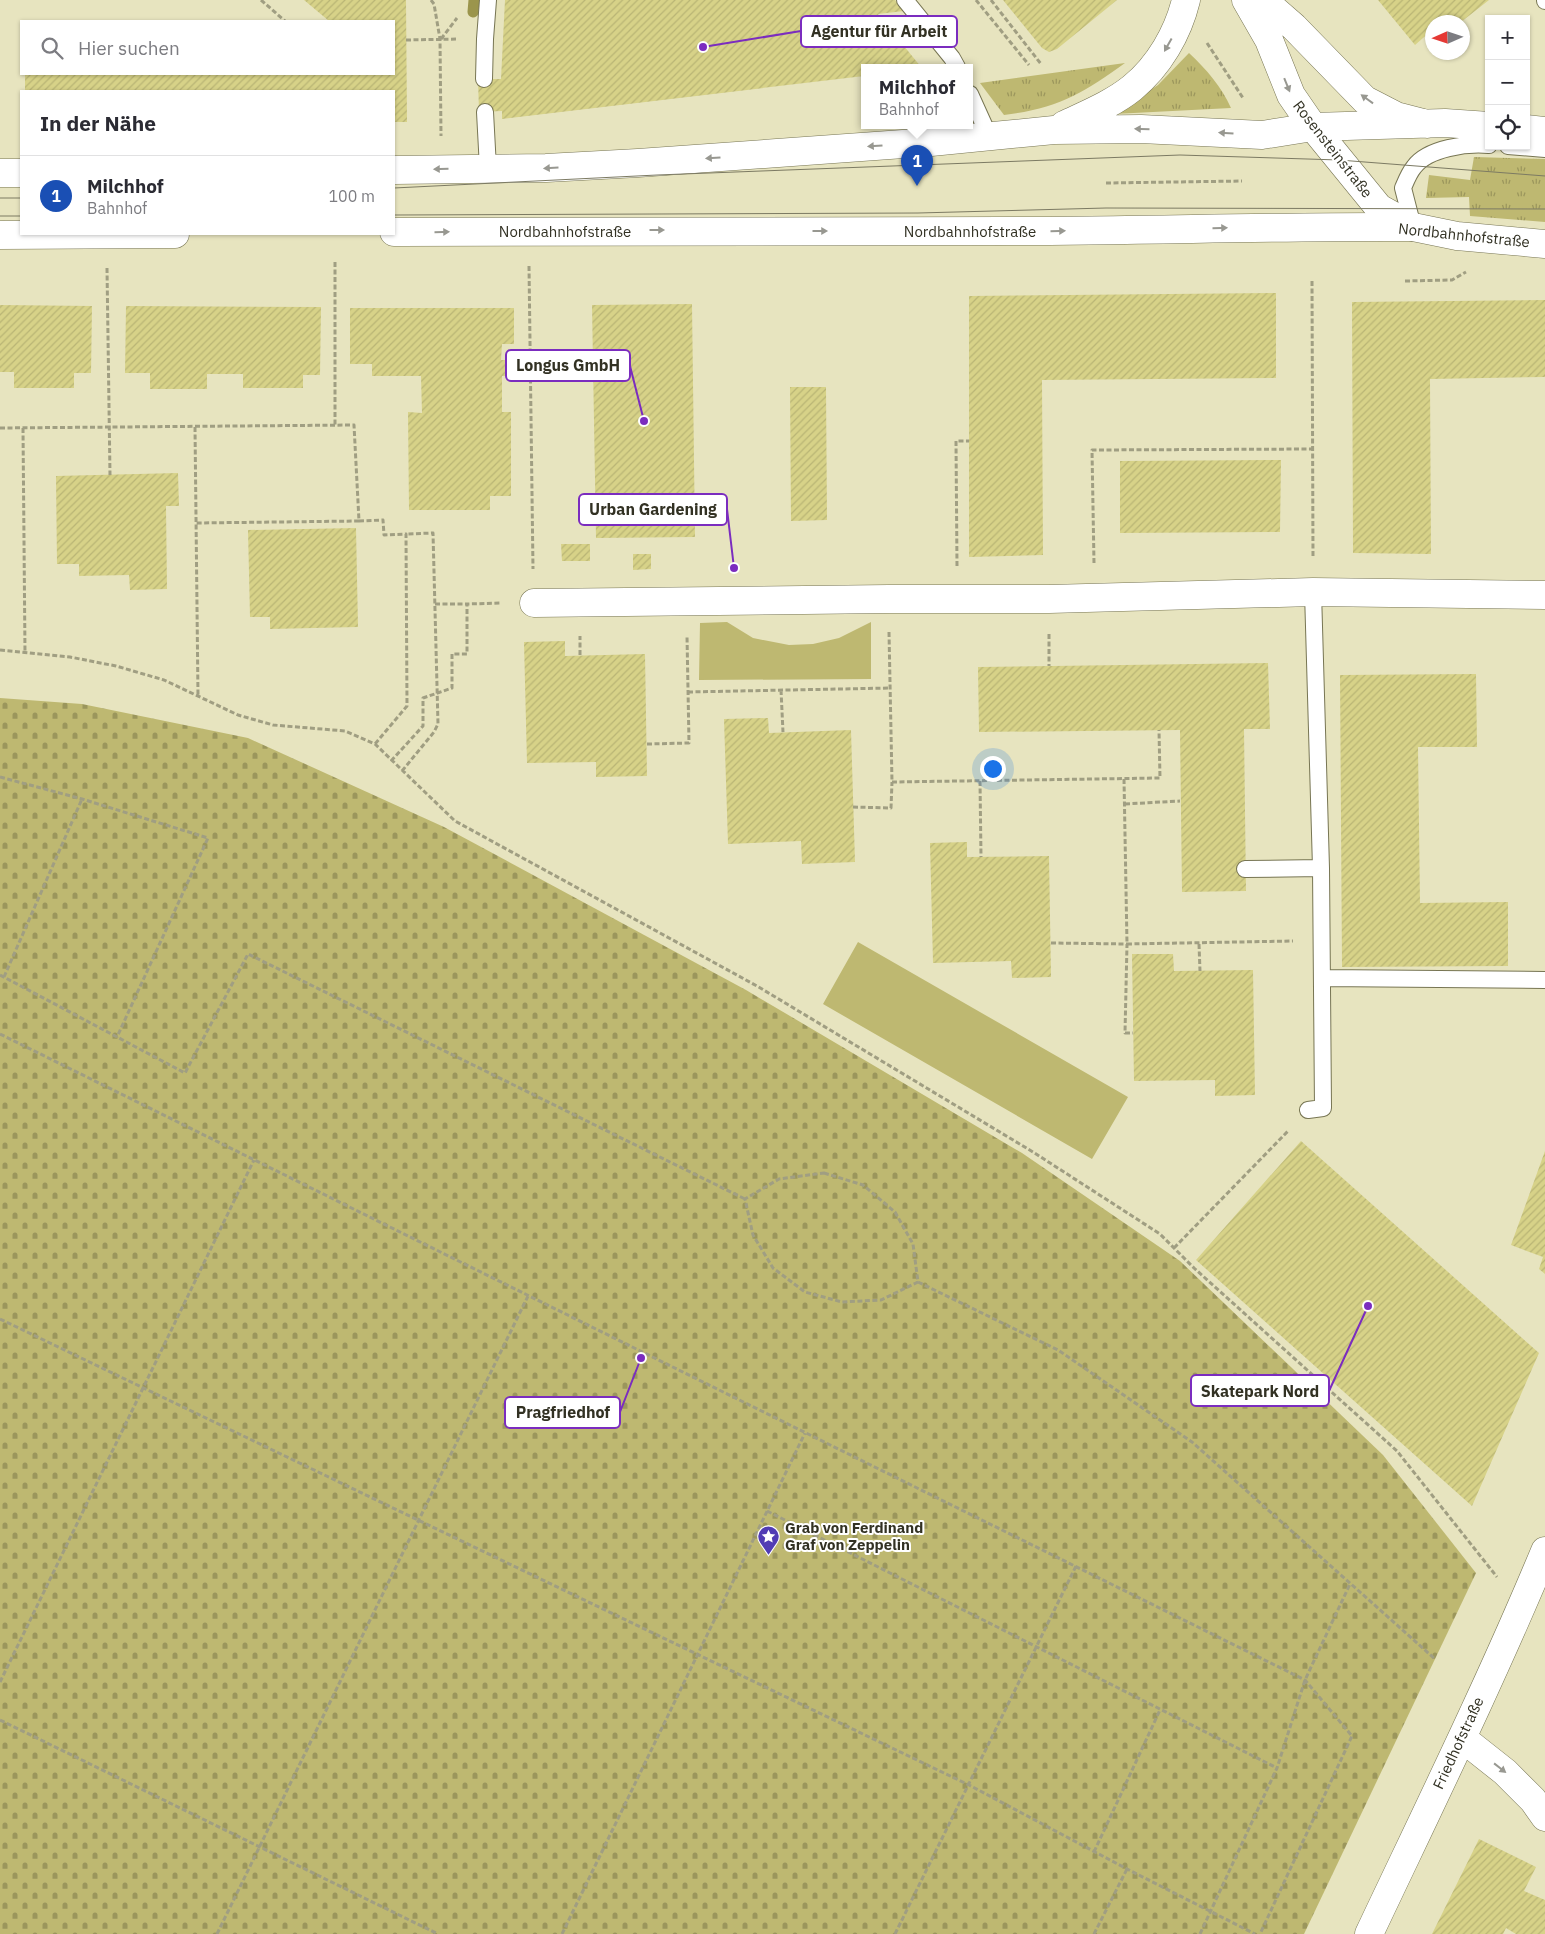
<!DOCTYPE html>
<html lang="de">
<head>
<meta charset="utf-8">
<style>
  :root { --surface:#fff; --page:#f2f2f3; --text:#2b2b33; --muted:#7c7c81; --line:#e1e1e2; --accent:#513cb4 }
  body { margin:0; font-family:"IBM Plex Sans",sans-serif; background:var(--page); color:var(--text) }
  .controls { position:absolute; right:15px; top:15px; display:grid; overflow:hidden; border-radius:0px; box-shadow:0 1px 4px #0004 }
  .controls button { width:45px; height:45px; display:grid; place-items:center; padding:0; border:0; border-bottom:1px solid var(--line); background:var(--surface); color:var(--text); font:25px sans-serif }
  .compass { position:absolute; left:1425px; top:15px; width:45px; height:45px; border-radius:50%; background:var(--surface); box-shadow:0 1px 4px #0004; rotate:267deg }
  .you { position:absolute; left:992px; top:768px; width:18px; height:18px; margin:-12px; border:4px solid #fff; border-radius:50%; background:#1a73e8; box-shadow:0 0 0 8px #1a73e833 }
  .badge { display:grid; place-items:center; width:32px; height:32px; border-radius:50%; background:var(--accent); color:#fff; font-size:16px; font-weight:700 }
  .pin { position:absolute; translate:-50% -41px; filter:drop-shadow(0 1px 2px #0008) }
  .pin::after { content:''; position:absolute; top:26px; width:18px; height:15px; background:inherit; clip-path:polygon(0 0,100% 0,50% 100%) }
  .popup { position:absolute; left:861px; top:64px; width:112px; height:65px; box-sizing:border-box; display:grid; place-content:center; border-radius:0px; background:var(--surface); filter:drop-shadow(0 1px 4px #0005); font-size:16px; white-space:nowrap; color:var(--muted) }
  .popup b { font-size:19px; color:var(--text) }
  .popup::after { content:''; position:absolute; left:50%; top:100%; margin-left:-10px; border:10px solid transparent; border-top-color:var(--surface) }
  .list { margin:0; padding:0; list-style:none }
  h2 { display:flex; justify-content:space-between; align-items:center; height:65px; margin:0; padding:0 20px; font-size:21px }
  h2 small { font-size:16px; font-weight:400; color:var(--muted) }
  .list li { display:grid; grid-template-columns:32px 1fr auto; gap:15px; align-items:center; box-sizing:border-box; height:80px; padding:0 20px; border-top:1px solid var(--line) }
  .list b { display:block; font-size:19px; white-space:nowrap }
  .list p { margin:0; font-size:16px; white-space:nowrap; color:var(--muted) }
  .list em { font-size:16px; font-style:normal; color:var(--muted) }
  .icon { flex:none; width:28px; height:28px; fill:none; stroke:currentColor; stroke-width:2; stroke-linecap:round; stroke-linejoin:round }
  .map { position:relative; flex:none; width:1545px; height:1934px; overflow:hidden }
  .search { position:absolute; background:var(--surface); box-shadow:0 1px 4px #0004; left:20px; top:20px; width:375px; height:55px; display:flex; align-items:center; gap:12px; box-sizing:border-box; padding:0 18px; border-radius:0px; color:var(--muted); font-size:19px }
  .panel { position:absolute; background:var(--surface); box-shadow:0 1px 4px #0004; left:20px; top:90px; width:375px; height:145px; border-radius:0px }
  .map>svg:first-child { display:block }
</style>
</head>
<body>
<div class="map">
<svg width="1545" height="1934" viewBox="0 0 1545 1934">
  <defs>
    <pattern id="grass-tufts" width="24" height="20" patternUnits="userSpaceOnUse" patternTransform="scale(1.25)"><rect width="24" height="20" fill="#beb871"/><path d="M3 7l-1-3M5 7V3M7 7l1-3M15 17l-1-3M17 17v-4M19 17l1-3" fill="none" stroke="#9b965c"/></pattern>
    <pattern id="cemetery-stones" width="16" height="16" patternUnits="userSpaceOnUse" patternTransform="scale(1.25)"><rect width="16" height="16" fill="#beb871"/><path d="M2 7V4a2 2 0 0 1 4 0v3zM10 15v-3a2 2 0 0 1 4 0v3z" fill="#9b965c"/></pattern>
    <pattern id="building-hatch" width="6" height="6" patternUnits="userSpaceOnUse" patternTransform="scale(1.25)"><rect width="6" height="6" fill="#d7d288"/><path d="M-1 1l2-2M0 6l6-6M5 7l2-2" fill="none" stroke="#b9b575"/></pattern>
  </defs>
  <rect width="100%" height="100%" fill="#e7e4bf"/>
  <path fill="url(#grass-tufts)" d="M1189,53C1207,70 1221,86 1231,108L1114,114L1158,85Z
    M1125,63C1084,93 1056,109 1004,115L980,83Z
    M1474,157L1545,159V222L1470,216L1469,197L1426,198L1429,175L1470,180Z"/>
  <path fill="url(#cemetery-stones)" d="M0,698L82,704L248,738L444,827L746,990L1022,1153L1180,1261L1383,1455L1476,1573L1304,1934H0Z"/>
  <path fill="#beb871" d="M727,622L753,638L789,645L813,644L839,638L871,622V679L699,680L700,623Z
    M858,942L1128,1097L1092,1159L823,1004Z"/>
  <g fill="none" stroke-linecap="round" stroke-linejoin="round">
    <path stroke="#9b954c" stroke-width="11" d="M473,12L474,0"/>
  </g>
  <path fill="url(#building-hatch)" d="M304,0H406L407,122H394V91H25V74H394V21H329Z
    M505,0H895L904,11L878,14L921,67H864V76L502,119V111L479,112L478,79H501Z
    M1003,0H1117L1057,49L1049,52L1042,48Z
    M1378,0H1489L1461,22H1432V30L1415,45Z
    M1276,293V378L1042,380L1043,555L969,557V296Z
    M1545,300V377L1430,379L1431,554L1353,553L1352,302Z
    M692,304L695,537L596,538L592,305Z
    M0,305L92,306L91,373H74V388H14V372H0Z
    M126,306L321,307L320,375H303V388H243V374H207V389H150V373H125Z
    M350,308H514V344H502L501,360H514V376H502V412H511V496H490V510H409L408,412L422,413L421,376H372V364H350Z
    M790,387H826L827,520L791,521Z
    M1281,460L1280,532L1120,533V461Z
    M178,473L179,506H166L167,589L130,590L129,575L79,576V564H57L56,476Z
    M356,528L358,627L270,629V617H250L248,530Z
    M561,544H590V561H562Z
    M633,554H651V569L633,570Z
    M565,641V656L645,654L647,776L596,777V762L527,763L524,642Z
    M1268,663L1270,729H1244L1246,891L1182,892L1180,730L979,732L978,667Z
    M1476,674L1477,747H1418L1420,903L1508,902V966L1342,967L1340,675Z
    M768,718L769,733L851,730L855,862L802,864L801,841L728,844L724,719Z
    M967,842V857L1049,856L1051,977L1012,978L1011,961L933,963L930,843Z
    M1132,954H1173L1174,971L1253,970L1255,1095L1215,1096V1080L1134,1081Z
    M1301,1141L1539,1353L1472,1506L1196,1260Z
    M1545,1151V1274L1539,1269L1543,1257L1511,1245Z
    M1479,1839L1536,1867L1524,1891L1545,1900V1934H1516L1506,1928L1503,1934H1432Z"/>
  <g fill="none" stroke-linecap="round" stroke-linejoin="round">
    <defs>
      <path id="lane" d="M905,0L952,58L957,67
        M1545,0V1
        M484,79L485,39L488,0
        M970,94L989,136
        M485,112L488,168
        M1508,146L1545,149
        M1413,227L1403,188C1406,181 1409,173 1414,167C1428,148 1467,143 1489,145
        M1245,869L1321,868
        M1323,978L1545,980
        M1308,1110L1323,1108L1321,868L1313,592"/>
      <path id="street" d="M1064,125C1087,114 1112,104 1132,88C1159,66 1178,33 1186,0
        M394,170L546,168L638,163L931,142L1054,130L1141,129L1262,135L1313,127
        M0,173H21
        M394,232C599,230 804,232 1008,231C1143,231 1278,226 1413,227
        M0,235L175,234
        M534,603L889,599H1049L1313,592L1545,595
        M1462,1738L1505,1772L1533,1800L1545,1817
        M1369,1934C1429,1807 1491,1681 1545,1551"/>
      <path id="secondary" d="M1246,0L1269,40L1291,95L1313,127L1379,208L1413,227L1457,236L1545,244
        M1263,0L1294,27L1365,100L1396,116L1427,124
        M1313,127L1445,123L1489,126
        M1526,129L1545,131"/>
    </defs>
    <use href="#lane" stroke="#777553" stroke-width="18"/>
    <use href="#street" stroke="#777553" stroke-width="29"/>
    <use href="#secondary" stroke="#777553" stroke-width="29"/>
    <path stroke="#a09e82" stroke-width="3" stroke-dasharray="5 2.5" stroke-linecap="butt" d="M261,0L285,21
      M431,0L434,4L440,39L441,136
      M976,0L1029,65
      M991,0L1041,64
      M441,39L457,18
      M406,40L458,39
      M1207,43L1243,98
      M1106,183L1242,181
      M335,262V425
      M529,266L533,569
      M107,268L110,475
      M1312,281L1313,557
      M1405,281L1452,280L1466,272
      M195,427L198,696
      M0,428L354,425L359,521L196,523
      M23,428L25,653
      M359,521L383,520L384,535L406,534L407,706L375,744
      M1094,563L1092,450L1313,449
      M957,566L956,441H969
      M435,604H467
      M889,632L892,782L1160,778L1159,730
      M1049,634V666
      M0,650L70,657L116,666L164,680L238,715L273,725L345,731L375,744L455,821L757,986L1033,1152L1160,1234L1194,1268L1397,1451L1497,1577
      M580,655V636
      M781,690L783,732
      M688,692L890,688
      M647,744L689,743L687,636
      M391,761L423,726V698L452,688V654H467V604L501,603
      M402,771L434,732L438,724L433,533L406,534
      M0,777L82,799L208,838L117,1037
      M1124,779L1127,944L1293,941
      M980,781L981,857
      M1125,804L1180,801
      M853,807L891,808L892,782
      M1051,943L1127,944L1125,1033H1133
      M1199,944L1200,971
      M0,975L185,1073L248,954L745,1199
      M4,977L82,799
      M0,1034L1305,1680L1352,1736L1260,1934
      M824,1173L863,1185L895,1212L913,1244L918,1282L881,1300L842,1302L805,1292L773,1268L753,1235L745,1199L779,1179Z
      M1174,1248L1289,1130
      M918,1282L1058,1350L1192,1442L1435,1659
      M0,1319L969,1785L1127,1869L1255,1934
      M767,1511L1277,1768
      M0,1682L254,1160
      M0,1720L438,1934
      M1094,1852L1160,1710
      M217,1934L528,1296
      M562,1934L805,1433
      M895,1934L1076,1566
      M1094,1934L1127,1869
      M1200,1934L1277,1768L1305,1680L1350,1584"/>
    <use href="#lane" stroke="#fff" stroke-width="16"/>
    <use href="#street" stroke="#fff" stroke-width="28"/>
    <use href="#secondary" stroke="#fff" stroke-width="28"/>
    <path stroke="#7c7a63" stroke-width="1" d="M394,188L657,175L1180,155L1339,160L1545,176
      M0,198H21
      M394,215L918,213L1106,208L1545,209
      M0,216H21"/>
  </g>
  <defs><path id="oneway-solid" d="M-6-.8H1V-3.2L6.5 0L1 3.2V.8H-6Z" transform="scale(1.25)"/></defs>
  <g fill="#989891">
    <use href="#oneway-solid" transform="translate(1168 45) rotate(119)"/>
    <use href="#oneway-solid" transform="translate(1287 85) rotate(68)"/>
    <use href="#oneway-solid" transform="translate(1367 99) rotate(-144)"/>
    <use href="#oneway-solid" transform="translate(1142 129) rotate(-179)"/>
    <use href="#oneway-solid" transform="translate(1226 133) rotate(-176)"/>
    <use href="#oneway-solid" transform="translate(875 146) rotate(176)"/>
    <use href="#oneway-solid" transform="translate(713 158) rotate(176)"/>
    <use href="#oneway-solid" transform="translate(551 168) rotate(177)"/>
    <use href="#oneway-solid" transform="translate(441 169) rotate(179)"/>
    <use href="#oneway-solid" transform="translate(1220 228) rotate(-1)"/>
    <use href="#oneway-solid" transform="translate(657 230)"/>
    <use href="#oneway-solid" transform="translate(820 231)"/>
    <use href="#oneway-solid" transform="translate(1058 231) rotate(-1)"/>
    <use href="#oneway-solid" transform="translate(442 232) rotate(-1)"/>
    <use href="#oneway-solid" transform="translate(1500 1768) rotate(38)"/>
  </g>
  <defs>
    <symbol id="sight-pin" viewBox="-11 -11 22 30"><path d="M0 17L-7.5 6A9.5 9.5 0 1 1 7.5 6Z" fill="#513cb4" stroke="#fff"/><path d="M0-6L1.8-2.2L6-1.7L2.9 1.2L3.7 5.4L0 3.3L-3.7 5.4L-2.9 1.2L-6-1.7L-1.8-2.2Z" fill="#fff"/></symbol>
  </defs>
  <g fill-rule="evenodd">
    <use href="#sight-pin" x="756" y="1524" width="25" height="34"/>
  </g>
  <g text-anchor="middle" dominant-baseline="central" stroke-width="4" stroke-linejoin="round" paint-order="stroke">
    <g font-size="15" fill="#323123" stroke="#fff">
      <text transform="translate(1333 149) rotate(52)">Rosensteinstraße</text>
      <text x="565" y="231">Nordbahnhofstraße</text>
      <text x="970" y="231">Nordbahnhofstraße</text>
      <text transform="translate(1464 235) rotate(6)">Nordbahnhofstraße</text>
      <text transform="translate(1458 1743) rotate(-65)">Friedhofstraße</text>
    </g>
    <g font-size="15" font-weight="bold" fill="#323123" stroke="#fff" text-anchor="start">
      <text x="785" y="1527">Grab von Ferdinand<tspan x="785" dy="17">Graf von Zeppelin</tspan></text>
    </g>
  </g>
  <path fill="none" stroke="#7b2cbf" stroke-width="2" d="M703 47L801 31M644 421L630 366M734 568L727 509M1368 1306L1329 1391M641 1358L620 1412"/>
  <g fill="#7b2cbf" stroke="#fff" stroke-width="2">
    <circle cx="703" cy="47" r="5"/>
    <circle cx="644" cy="421" r="5"/>
    <circle cx="734" cy="568" r="5"/>
    <circle cx="1368" cy="1306" r="5"/>
    <circle cx="641" cy="1358" r="5"/>
  </g>
  <g fill="#fff" stroke="#7b2cbf" stroke-width="2">
    <rect x="801" y="16" width="156" height="31" rx="5"/>
    <rect x="506" y="350" width="124" height="31" rx="5"/>
    <rect x="579" y="494" width="148" height="31" rx="5"/>
    <rect x="1191" y="1375" width="138" height="31" rx="5"/>
    <rect x="505" y="1397" width="115" height="31" rx="5"/>
  </g>
  <g font-size="16" text-anchor="middle" font-weight="bold" fill="#323123">
    <text x="879" y="37">Agentur für Arbeit</text>
    <text x="568" y="371">Longus GmbH</text>
    <text x="653" y="515">Urban Gardening</text>
    <text x="1260" y="1397">Skatepark Nord</text>
    <text x="563" y="1418">Pragfriedhof</text>
  </g>
</svg>
<div class="controls">
<button>+</button>
<button>−</button>
<button><svg class="icon" aria-label="locate" viewBox="0 0 24 24"><circle cx="12" cy="12" r="6"/><path d="M12 2v4M12 18v4M2 12h4M18 12h4"/></svg></button>
</div>
<svg class="compass" viewBox="-18 -18 36 36"><path d="M0-13l5 13h-10z" fill="#e53935"/><path d="M0 13l5-13h-10z" fill="#7c7c81"/></svg>
<div class="you"></div>
<div class="pin badge" style="left:917px;top:186px;background:#1a4fb4">1</div>
<div class="popup"><b>Milchhof</b>Bahnhof</div>
<div class="search"><svg class="icon" aria-label="search" viewBox="0 0 24 24"><circle cx="10" cy="10" r="6"/><path d="M15 15l6 6"/></svg>Hier suchen</div>
<section class="panel">
<h2>In der Nähe<small></small></h2>
<ul class="list">
<li><span class="badge" style="background:#1a4fb4">1</span><div><b>Milchhof</b><p>Bahnhof</p></div><em>100 m</em></li>
</ul>
</section>
</div>
</body>
</html>
